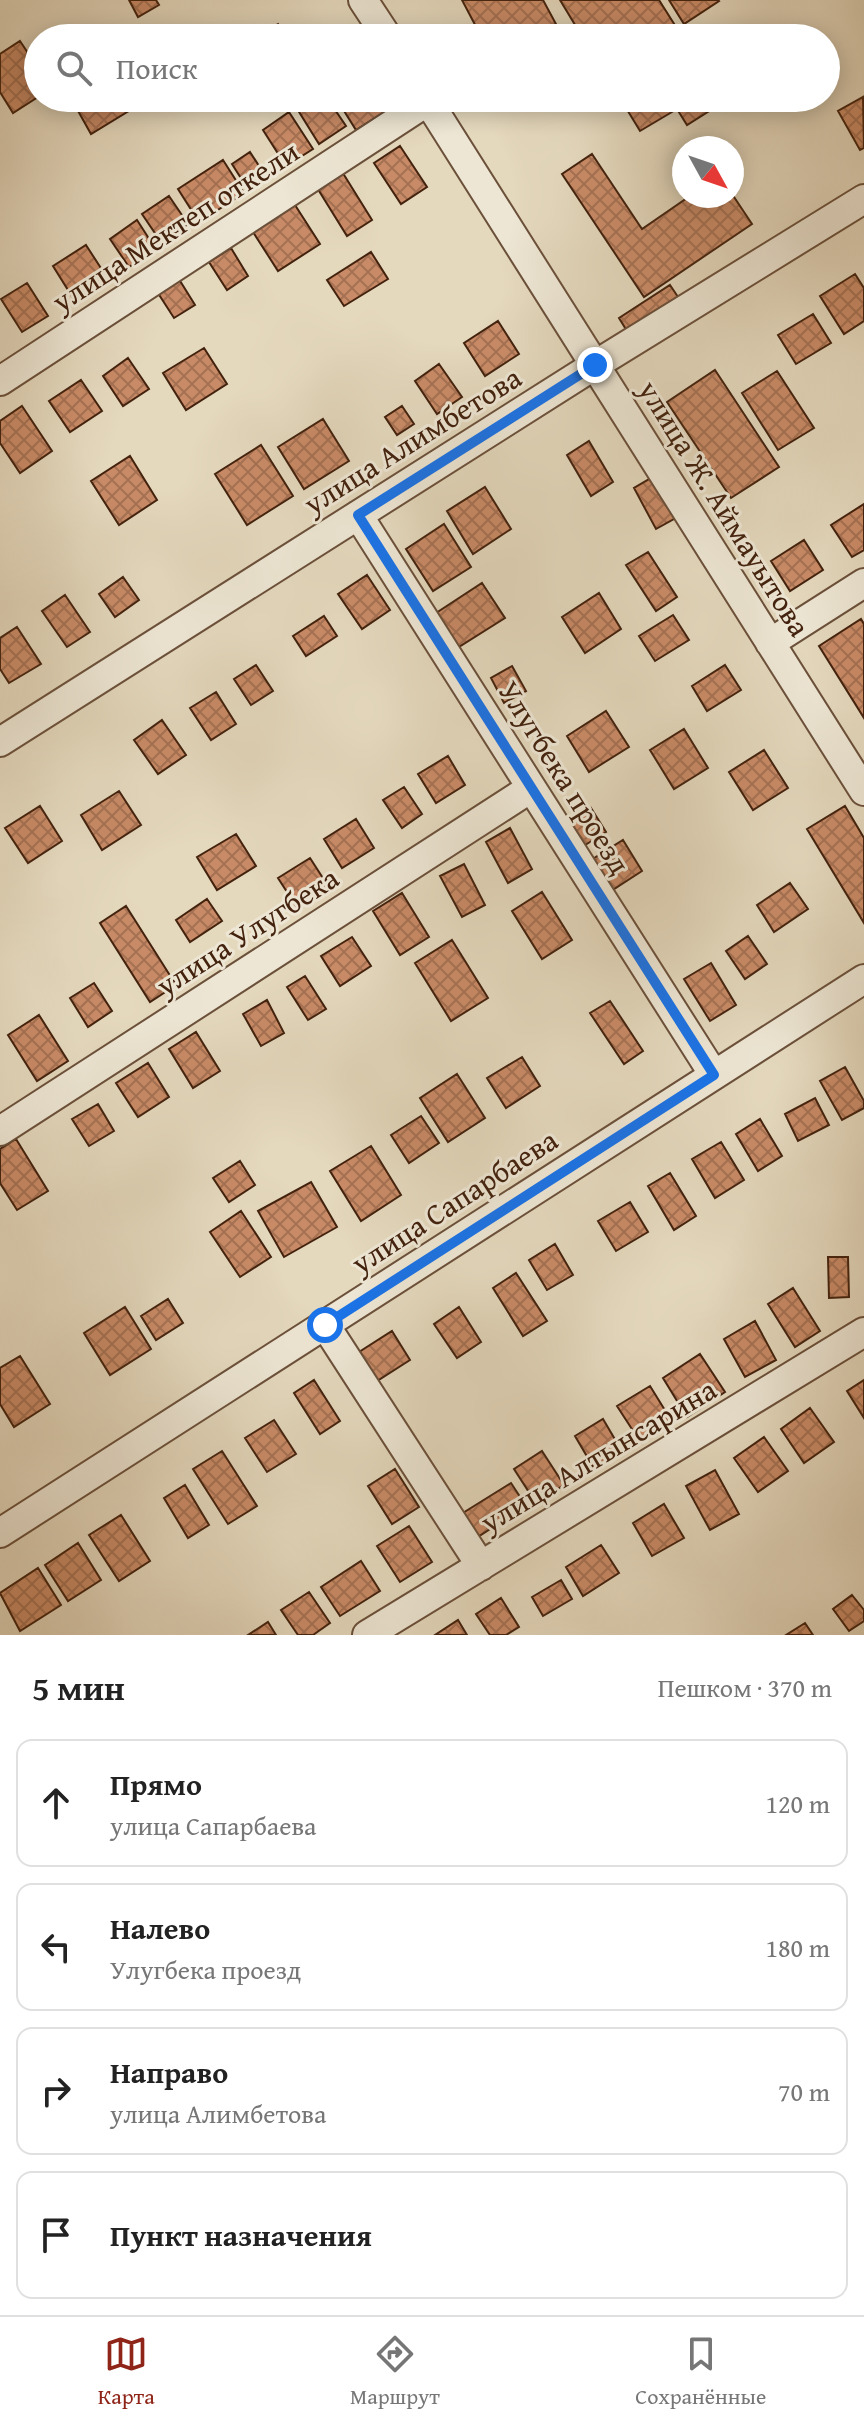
<!DOCTYPE html>
<html lang="ru">
<head>
<meta charset="utf-8">
<style>
  :root { --surface:#fff; --page:#f2f2f2; --text:#222; --muted:#767676; --line:#e0e0e0; --accent:#8f2418 }
  body { margin:0; font-family:"Gentium Book Plus",serif; background:var(--page); color:var(--text) }
  .compass { position:absolute; left:672px; top:136px; width:72px; height:72px; border-radius:50%; background:var(--surface); box-shadow:0 4px 20px #0003; rotate:130deg }
  .stop { position:absolute; width:24px; height:24px; margin:-18px; border:6px solid #1a73e8; border-radius:50%; background:#fff }
  .stop.end { background:#1a73e8; border-color:#fff; box-shadow:0 2px 8px #0008 }
  .list { margin:0; padding:0; list-style:none }
  h2 { display:flex; justify-content:space-between; align-items:center; height:104px; margin:0; padding:0 32px; font-size:34px }
  h2 small { font-size:26px; font-weight:400; color:var(--muted) }
  .list li { display:grid; grid-template-columns:52px 1fr auto; gap:24px; align-items:center; box-sizing:border-box; height:128px; margin:0 16px 16px; padding:0 16px; border:2px solid var(--line); border-radius:16px }
  .list b { display:block; font-size:30px; white-space:nowrap }
  .list p { margin:0; font-size:26px; white-space:nowrap; color:var(--muted) }
  .list em { font-size:26px; font-style:normal; color:var(--muted) }
  .icon { flex:none; width:44px; height:44px; fill:none; stroke:currentColor; stroke-width:2; stroke-linecap:round; stroke-linejoin:round }
  .map { position:relative; flex:none; width:864px; height:1635px; overflow:hidden }
  .search { position:absolute; background:var(--surface); box-shadow:0 4px 20px #0003; left:24px; right:24px; top:24px; height:88px; display:flex; align-items:center; gap:20px; box-sizing:border-box; padding:0 28px; border-radius:44px; color:var(--muted); font-size:30px }
  .sheet { height:680px; background:var(--surface) }
  nav { display:flex; justify-content:space-around; align-items:center; box-sizing:border-box; height:112px; border-top:2px solid var(--line); background:var(--surface); font-size:22px; color:var(--muted) }
  nav a { display:grid; justify-items:center; gap:4px }
  nav .on { color:var(--accent) }
  .map>svg:first-child { display:block }
</style>
</head>
<body>
<div class="map">
<svg width="864" height="1635" viewBox="0 0 864 1635">
  <defs>
    <pattern id="building-cross-hatch" width="8" height="8" patternUnits="userSpaceOnUse" patternTransform="scale(2)"><rect width="8" height="8" fill="#c98b67"/><path d="M0 0l8 8M0 8l8-8" fill="none" stroke="#a57153"/></pattern>
  </defs>
  <rect width="100%" height="100%" fill="#e4d8bd"/>
  <filter id="stains"><feTurbulence type="fractalNoise" baseFrequency=".0025" numOctaves="4"/><feColorMatrix values="0 0 0 0 .2 0 0 0 0 .09 0 0 0 0 .02 0 0 0 .5 -.17"/></filter>
  <radialGradient id="worn" r=".72"><stop offset=".6" stop-color="#630" stop-opacity="0"/><stop offset="1" stop-color="#630" stop-opacity=".3"/></radialGradient>
  <path fill="url(#building-cross-hatch)" stroke="#43220e" stroke-width="2" d="M129,0H156L159,5L138,17Z
    M462,0H543L556,24L529,38H482Z
    M560,0H659L683,38H583Z
    M669,0H718L719,1L684,24Z
    M278,24L286,38H253Z
    M20,41L38,68V97L13,113L0,92V54Z
    M863,97L864,148L860,150L838,111Z
    M80,98H150L91,134L73,102Z
    M309,98H327L346,126L319,144L296,107Z
    M336,98H397L400,102L356,130Z
    M620,98H719L722,103L687,125L677,109L640,131Z
    M289,112L313,149L286,166L263,130Z
    M400,146L427,187L401,204L374,163Z
    M250,152L268,180L249,191L232,164Z
    M592,154L642,229L690,196L732,194L752,224L644,297L562,174Z
    M223,160L244,193L199,222L178,189Z
    M341,170L372,220L347,236L316,186Z
    M169,196L188,224L161,242L142,214Z
    M295,205L320,244L278,271L253,232Z
    M137,220L155,248L129,267L110,239Z
    M86,245L106,276L73,298L53,266Z
    M231,248L248,276L227,290L209,262Z
    M371,252L388,279L344,306L327,280Z
    M855,274L864,288V321L844,334L820,296Z
    M177,276L195,305L174,318L156,290Z
    M27,283L48,316L22,332L1,299Z
    M670,285L684,306L632,339L619,318Z
    M813,314L831,343L796,364L778,335Z
    M498,321L519,354L485,376L464,343Z
    M204,348L227,384L186,410L163,373Z
    M128,358L149,389L123,406L103,376Z
    M439,364L462,397L437,414L415,381Z
    M715,370L779,467L731,498L667,402Z
    M777,371L814,428L778,450L742,393Z
    M81,380L102,411L70,432L49,401Z
    M22,406L52,451L20,473L0,443V421Z
    M402,406L414,424L397,435L385,417Z
    M323,419L349,461L304,489L278,447Z
    M589,441L613,482L591,496L567,455Z
    M261,445L293,496L247,525L215,474Z
    M130,456L157,500L119,525L91,481Z
    M658,474L681,515L656,529L634,488Z
    M485,487L511,529L473,554L447,511Z
    M864,504V550L852,557L831,525Z
    M444,524L471,567L433,591L406,549Z
    M804,540L823,570L790,591L771,561Z
    M648,552L677,597L656,611L626,565Z
    M367,575L390,610L362,629L338,594Z
    M123,577L139,600L115,617L99,594Z
    M482,583L505,618L454,650L433,615Z
    M599,593L621,629L585,653L562,617Z
    M65,595L90,632L67,647L42,611Z
    M673,615L689,640L655,661L639,636Z
    M324,616L337,636L306,656L293,636Z
    M861,619L864,624V718L819,646Z
    M17,627L41,664L9,683L0,669V638Z
    M256,665L273,691L251,705L234,679Z
    M725,665L741,690L707,711L692,686Z
    M512,666L526,691L504,703L491,678Z
    M216,692L236,724L211,740L190,708Z
    M606,711L629,747L589,772L567,736Z
    M162,720L186,755L158,774L134,740Z
    M684,729L708,768L674,789L650,750Z
    M764,750L788,788L753,810L729,772Z
    M448,756L465,785L436,803L418,774Z
    M404,787L422,814L402,828L383,800Z
    M119,791L141,825L102,850L81,815Z
    M40,806L62,841L28,863L5,828Z
    M845,806L864,838V923L807,829Z
    M591,808L606,832L582,847L567,824Z
    M356,819L374,848L342,868L324,839Z
    M510,828L532,869L508,883L486,842Z
    M236,834L256,866L217,890L197,857Z
    M623,840L642,871L611,891L591,860Z
    M310,858L328,886L296,906L278,878Z
    M464,864L485,905L462,917L440,876Z
    M790,883L808,909L774,932L757,905Z
    M542,892L572,940L542,959L512,911Z
    M402,893L429,937L400,955L373,911Z
    M207,899L222,921L190,942L176,920Z
    M126,906L176,985L150,1002L100,923Z
    M748,936L767,964L745,979L726,951Z
    M352,937L371,966L340,986L321,956Z
    M452,940L488,998L451,1021L415,963Z
    M711,963L736,1005L710,1021L684,979Z
    M305,976L326,1009L308,1020L287,987Z
    M94,983L112,1011L88,1027L70,998Z
    M267,1000L284,1033L261,1046L243,1014Z
    M610,1001L643,1051L624,1064L590,1013Z
    M39,1015L68,1061L37,1081L8,1035Z
    M196,1032L220,1071L193,1088L169,1049Z
    M522,1057L540,1086L506,1108L487,1078Z
    M148,1063L169,1097L138,1117L116,1083Z
    M845,1067L864,1101V1108L842,1120L820,1081Z
    M457,1074L485,1118L448,1142L420,1098Z
    M815,1098L829,1125L798,1141L785,1114Z
    M98,1104L114,1131L89,1146L72,1119Z
    M421,1116L439,1143L409,1163L391,1135Z
    M760,1119L782,1156L758,1171L736,1134Z
    M16,1139L48,1191L17,1210L0,1183V1149Z
    M721,1142L744,1180L715,1198L692,1159Z
    M371,1146L401,1195L361,1221L330,1171Z
    M240,1161L255,1185L229,1202L213,1178Z
    M670,1173L696,1216L674,1230L648,1186Z
    M311,1182L337,1227L284,1257L258,1211Z
    M630,1202L648,1232L616,1251L598,1221Z
    M241,1211L271,1257L240,1277L210,1232Z
    M555,1244L573,1275L547,1290L529,1260Z
    M828,1257H848L849,1297L829,1298Z
    M516,1273L547,1321L523,1336L493,1288Z
    M793,1288L820,1331L795,1347L768,1304Z
    M168,1299L183,1323L156,1340L141,1316Z
    M125,1307L151,1349L110,1375L84,1333Z
    M459,1307L481,1342L457,1358L434,1324Z
    M755,1321L776,1360L745,1377L724,1339Z
    M392,1331L410,1360L377,1381L359,1352Z
    M700,1354L725,1392L687,1417L663,1378Z
    M20,1356L50,1404L14,1427L0,1404V1368Z
    M314,1380L340,1421L320,1434L294,1393Z
    M864,1380V1418L847,1391Z
    M650,1386L671,1420L639,1440L617,1406Z
    M810,1408L834,1442L804,1463L781,1429Z
    M603,1419L623,1453L595,1470L575,1436Z
    M274,1420L296,1454L267,1472L245,1438Z
    M764,1437L788,1471L758,1492L734,1458Z
    M222,1451L257,1506L228,1524L193,1469Z
    M542,1451L564,1485L536,1503L514,1469Z
    M395,1469L419,1507L392,1524L368,1486Z
    M715,1470L739,1514L710,1530L686,1486Z
    M511,1483L526,1506L473,1540L458,1516Z
    M185,1485L209,1525L188,1538L164,1498Z
    M664,1504L684,1538L652,1556L633,1523Z
    M121,1515L150,1561L119,1581L89,1535Z
    M409,1526L432,1562L400,1582L377,1546Z
    M78,1543L101,1580L68,1601L45,1565Z
    M601,1545L619,1573L583,1596L566,1567Z
    M361,1561L380,1591L340,1616L321,1587Z
    M38,1568L61,1605L20,1631L0,1593Z
    M561,1580L572,1599L543,1616L532,1597Z
    M309,1592L330,1623L313,1635H298L281,1610Z
    M852,1595L864,1610V1621L849,1631L833,1609Z
    M501,1598L519,1627L506,1635H490L476,1614Z
    M458,1620L467,1635H435Z
    M268,1622L276,1635H248Z
    M805,1623L813,1635H786Z"/>
  <g fill="none" stroke-linecap="round" stroke-linejoin="round">
    <defs>
      <path id="minor" d="M363,0L388,38
        M426,98L864,791
        M0,381L428,101
        M358,515L714,1075
        M770,643L864,583
        M0,742L595,365L864,199
        M0,1131L531,788
        M325,1325L481,1566
        M0,1533L864,979
        M367,1635L864,1332"/>
    </defs>
    <use href="#minor" stroke="#6b503a" stroke-width="32"/>
    <use href="#minor" stroke="#ede6d4" stroke-width="28"/>
  </g>
  <g fill="none" stroke-linecap="round" stroke-linejoin="round">
    <path stroke="#1a73e8" stroke-width="10" d="M325,1325L714,1075L358,515L595,365"/>
  </g>
  <g text-anchor="middle" dominant-baseline="central" stroke-width="6" stroke-linejoin="round" paint-order="stroke">
    <g font-size="30" fill="#43220e" stroke="#ede6d4">
      <text transform="translate(175 226) rotate(-33)">улица Мектеп откели</text>
      <text transform="translate(412 440) rotate(-32)">улица Алимбетова</text>
      <text transform="translate(725 508) rotate(58)">улица Ж. Аймауытова</text>
      <text transform="translate(565 777) rotate(58)">Улугбека проезд</text>
      <text transform="translate(247 931) rotate(-33)">улица Улугбека</text>
      <text transform="translate(454 1201) rotate(-33)">улица Сапарбаева</text>
      <text transform="translate(598 1455) rotate(-31)">улица Алтынсарина</text>
    </g>
  </g>
  <rect width="100%" height="100%" filter="url(#stains)"/>
  <rect width="100%" height="100%" fill="url(#worn)"/>
</svg>
<svg class="compass" viewBox="-18 -18 36 36"><path d="M0-13l5 13h-10z" fill="#e53935"/><path d="M0 13l5-13h-10z" fill="#767676"/></svg>
<div class="stop" style="left:325px;top:1325px"></div>
<div class="stop end" style="left:595px;top:365px"></div>
<div class="search"><svg class="icon" aria-label="search" viewBox="0 0 24 24"><circle cx="10" cy="10" r="6"/><path d="M15 15l6 6"/></svg>Поиск</div>
</div>
<section class="sheet">
<h2>5 мин<small>Пешком · 370 m</small></h2>
<ul class="list">
<li><svg class="icon" aria-label="ahead" viewBox="0 0 24 24"><path d="M12 20V5M6 11l6-6 6 6"/></svg><div><b>Прямо</b><p>улица Сапарбаева</p></div><em>120 m</em></li>
<li><svg class="icon" aria-label="left" viewBox="0 0 24 24"><path d="M17 20v-9H6M10 6l-5 5 5 5"/></svg><div><b>Налево</b><p>Улугбека проезд</p></div><em>180 m</em></li>
<li><svg class="icon" aria-label="right" viewBox="0 0 24 24"><path d="M7 20v-9h11M14 6l5 5-5 5"/></svg><div><b>Направо</b><p>улица Алимбетова</p></div><em>70 m</em></li>
<li><svg class="icon" aria-label="arrive" viewBox="0 0 24 24"><path d="M6 21V4h12l-3 4 3 4H6"/></svg><div><b>Пункт назначения</b></div></li>
</ul>
</section>
<nav>
<a class="on"><svg class="icon" aria-label="map" viewBox="0 0 24 24"><path d="M3 6l6-2 6 2 6-2v14l-6 2-6-2-6 2zM9 4v14M15 6v14"/></svg>Карта</a>
<a><svg class="icon" aria-label="directions" viewBox="0 0 24 24"><path d="M12 3l9 9-9 9-9-9zM9 14v-3h6M13 9l2 2-2 2"/></svg>Маршрут</a>
<a><svg class="icon" aria-label="saved" viewBox="0 0 24 24"><path d="M7 4h10v16l-5-4-5 4z"/></svg>Сохранённые</a>
</nav>
</body>
</html>
